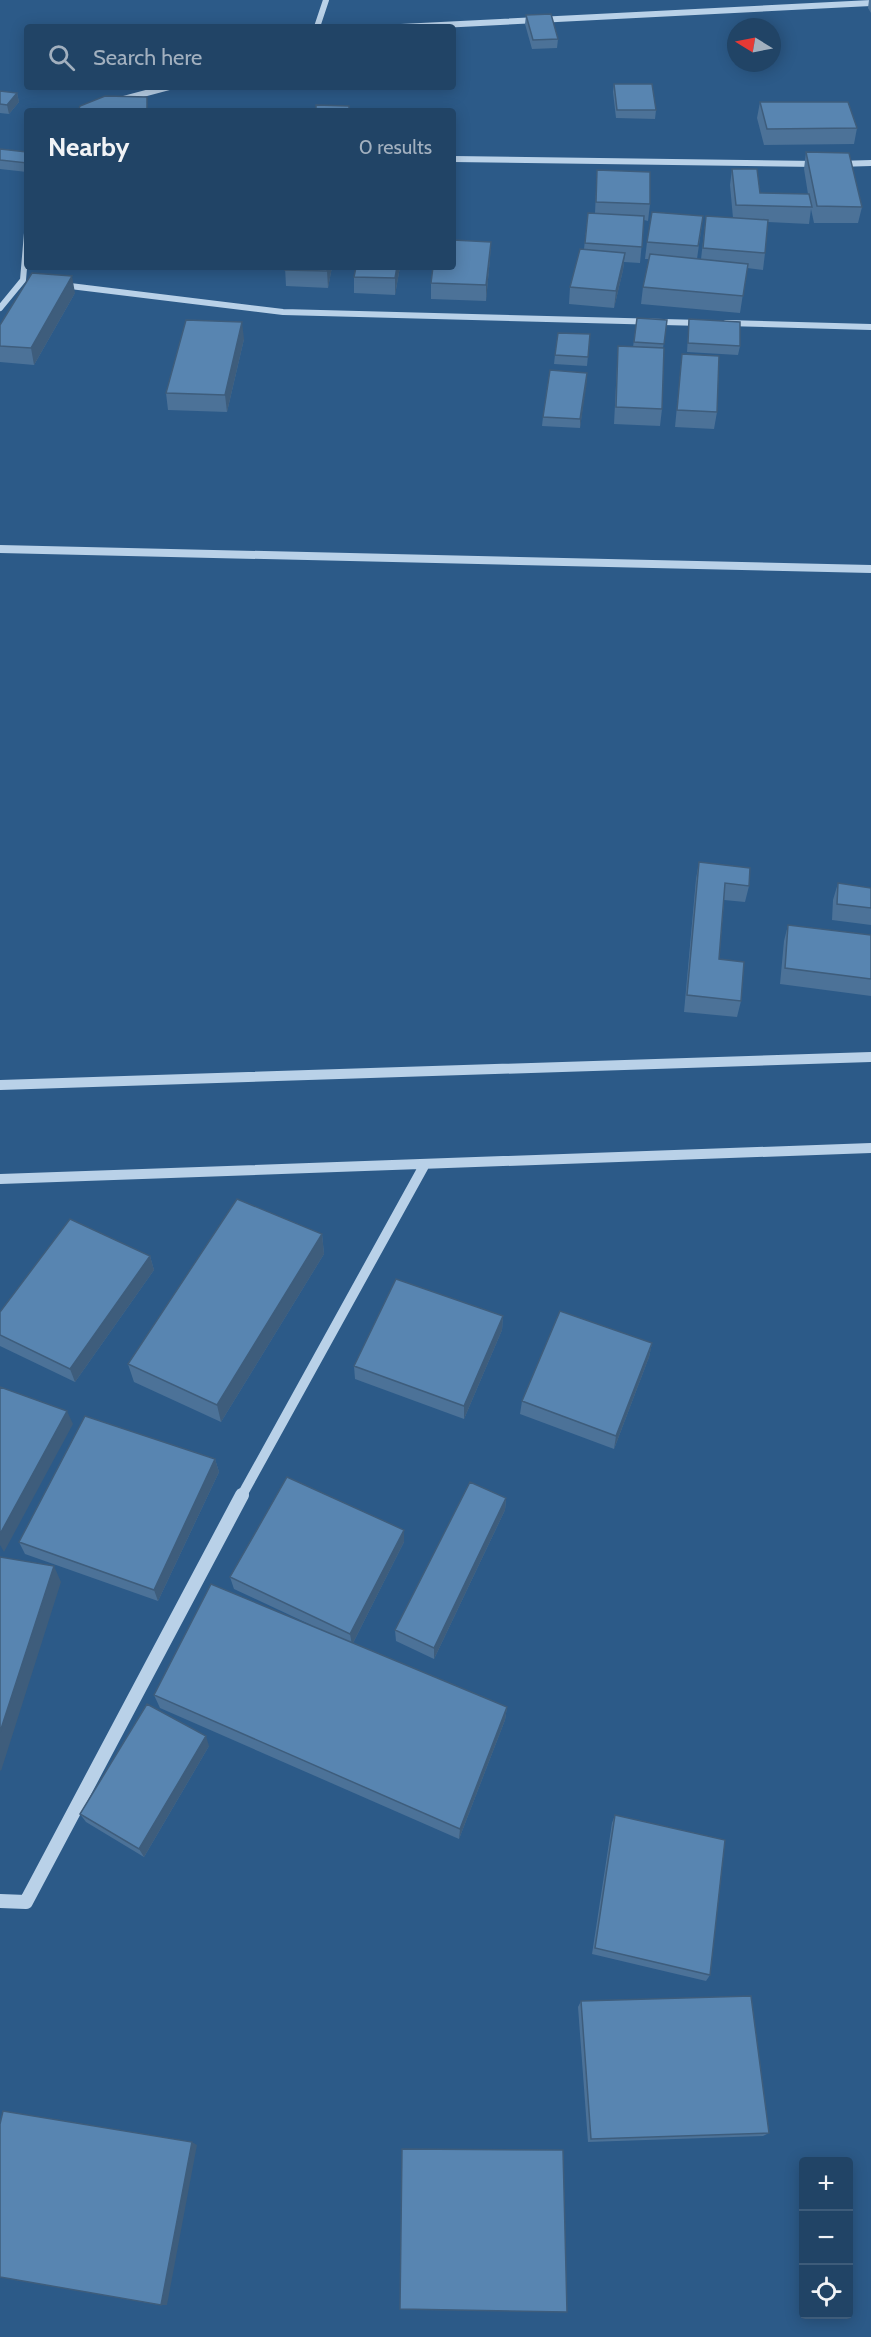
<!DOCTYPE html>
<html lang="en">
<head>
<meta charset="utf-8">
<style>
  :root { --surface:#214466; --page:#2d4e6f; --text:#f1f3f6; --muted:#a2b0bf; --line:#3e5c7a }
  body { margin:0; font-family:Cabin,sans-serif; background:var(--page); color:var(--text) }
  .controls { position:absolute; right:18px; bottom:18px; display:grid; overflow:hidden; border-radius:6px; box-shadow:0 3px 15px #0003 }
  .controls button { width:54px; height:54px; display:grid; place-items:center; padding:0; border:0; border-bottom:2px solid var(--line); background:var(--surface); color:var(--text); font:30px sans-serif }
  .compass { position:absolute; left:727px; top:18px; width:54px; height:54px; border-radius:50%; background:var(--surface); box-shadow:0 3px 15px #0003; rotate:280deg }
  .list { margin:0; padding:0; list-style:none }
  h2 { display:flex; justify-content:space-between; align-items:center; height:78px; margin:0; padding:0 24px; font-size:26px }
  h2 small { font-size:20px; font-weight:400; color:var(--muted) }
  .icon { flex:none; width:33px; height:33px; fill:none; stroke:currentColor; stroke-width:2; stroke-linecap:round; stroke-linejoin:round }
  .map { position:relative; flex:none; width:871px; height:2337px; overflow:hidden }
  .search { position:absolute; background:var(--surface); box-shadow:0 3px 15px #0003; left:24px; top:24px; width:432px; height:66px; display:flex; align-items:center; gap:15px; box-sizing:border-box; padding:0 21px; border-radius:6px; color:var(--muted); font-size:22px }
  .panel { position:absolute; background:var(--surface); box-shadow:0 3px 15px #0003; left:24px; top:108px; width:432px; height:162px; border-radius:6px }
  .map>svg:first-child { display:block }
</style>
</head>
<body>
<div class="map">
<svg width="871" height="2337" viewBox="0 0 871 2337">
  <rect width="100%" height="100%" fill="#2c5a88"/>
  <g fill="none" stroke-linecap="round" stroke-linejoin="round">
    <path stroke="#b9d1e8" stroke-width="6" d="M317,27L326,0
      M401,27L871,3
      M120,100L169,87
      M453,159L817,164
      M838,164L871,163
      M62,285L283,312L702,323
      M0,308L23,280L27,233
      M726,323L871,327"/>
    <path stroke="#b9d1e8" stroke-width="8" d="M0,549L871,569"/>
    <path stroke="#b9d1e8" stroke-width="10" d="M0,1085L871,1057
      M0,1179L871,1148
      M241,1497L425,1164"/>
    <path stroke="#b9d1e8" stroke-width="14" d="M0,1901L26,1902L242,1495"/>
  </g>
  <path fill="#4c7298" d="M869,0H871V13L868,8Z
    M526,15L558,39L557,48L532,49L525,24Z
    M614,84L656,110L655,119L616,118L613,92Z
    M0,91L17,93L19,102L9,114L0,113Z
    M760,102L857,128L854,144L764,145L757,118Z
    M0,149L27,152V172L0,169Z
    M806,152L862,207L858,223H814L811,209L809,224L768,222L765,253L763,270L747,268L740,313L641,304L643,287L649,259H645L647,242L703,216L697,259H701L706,216L733,218L730,185L732,169L760,193L808,194L804,169Z
    M597,170L650,204L648,221L644,220L640,263L624,262L623,270L614,308L569,304L570,287L584,249L588,213H595Z
    M491,242L490,258L486,301L431,299V283Z
    M285,267H332L328,288L286,286Z
    M400,267L395,295L354,293V277Z
    M75,293L34,365L0,362V325Z
    M637,318L667,320L663,348L662,409L660,426L614,424L618,346L633,347Z
    M689,319L740,346L738,355L687,352Z
    M590,334L587,366L554,364L555,355Z
    M244,339L227,412L168,410L166,393Z
    M682,354L717,412L714,429L675,427Z
    M587,373L580,428L542,426L543,417Z
    M699,862L749,886L745,902L724,900L719,959L741,1001L737,1017L684,1012L696,879Z
    M838,883L871,888V925L832,920L833,900Z
    M788,925L871,935V996L780,984L784,941Z
    M322,1234L324,1254L221,1422L134,1382L128,1364Z
    M150,1256L154,1270L75,1382L0,1346V1312Z
    M503,1316L502,1330L464,1419L355,1379L354,1366Z
    M652,1343L649,1357L614,1449L520,1414L522,1401Z
    M215,1459L219,1472L158,1601L25,1554L19,1542Z
    M506,1498L505,1510L434,1659L396,1641L395,1630Z
    M404,1530V1542L353,1643L507,1707L505,1720L459,1839L160,1708L154,1695L311,1625L234,1589L230,1577Z
    M209,1746L144,1857L86,1822L80,1814Z
    M615,1815L710,1975L706,1981L592,1954L612,1823Z
    M581,2001L769,2133L763,2136L588,2142L578,2007Z"/>
  <path fill="#3e5d7c" d="M17,93L19,102L9,114L7,105Z
    M491,242L490,258L486,301V285Z
    M625,253L623,270L614,308L616,291Z
    M327,267H332L328,288L327,271Z
    M397,267H400L395,295V278Z
    M72,276L75,293L34,365L31,348Z
    M242,322L244,339L227,412L225,395Z
    M587,373V382L580,428V419Z
    M322,1234L324,1254L221,1422L217,1405Z
    M150,1256L154,1270L75,1382L70,1369Z
    M503,1316L502,1330L464,1419V1406Z
    M652,1343L649,1357L614,1449L616,1436Z
    M67,1411L73,1424L4,1552L0,1545V1534Z
    M215,1459L219,1472L158,1601L154,1590Z
    M506,1498L505,1510L434,1659V1648Z
    M404,1530V1542L352,1645L350,1634Z
    M54,1566L61,1582L1,1771L0,1770V1732Z
    M507,1707L505,1720L459,1839L460,1829Z
    M206,1736L209,1746L144,1857L139,1849Z
    M192,2142L197,2145L167,2305H161Z"/>
  <path fill="#5885b1" stroke="#3e5d7c" stroke-width="1.5" d="M551,14L558,39L533,40L526,15Z
    M614,84H652L656,110H617Z
    M0,91L17,93L7,105L0,104Z
    M105,96L147,97V111H78L80,106Z
    M760,102H848L857,128L767,129Z
    M316,105L349,106V111H316Z
    M0,149L27,152V163L0,160Z
    M806,152L849,153L862,207L817,206Z
    M732,169H757L760,193L809,194L812,207L736,205Z
    M597,170L650,172V204L596,202Z
    M652,212L703,216L698,246L647,242Z
    M588,213L644,216L642,247L585,243Z
    M706,216L768,220L765,253L703,248Z
    M453,240L491,242L486,285L431,283L433,267H453Z
    M580,249L625,253L616,291L570,287Z
    M650,254L748,264L743,296L643,287Z
    M285,267H327V271L285,270Z
    M356,267H397L395,278L354,277Z
    M32,273L72,276L31,348L0,346V325Z
    M637,318L667,320L664,344L634,342Z
    M689,319L740,322V346L688,343Z
    M186,320L242,322L225,395L166,393Z
    M558,333L590,334L588,357L555,355Z
    M618,346L664,348L662,409L616,407Z
    M682,354L719,356L717,412L677,410Z
    M550,370L587,373L580,419L543,417Z
    M699,862L750,868L749,886L725,883L719,959L744,962L741,1001L687,995Z
    M838,883L871,888V908L837,904Z
    M788,925L871,935V979L785,968Z
    M237,1199L322,1234L217,1405L128,1364Z
    M70,1219L150,1256L70,1369L0,1335V1312Z
    M396,1279L503,1316L464,1406L354,1366Z
    M560,1311L652,1343L616,1436L522,1401Z
    M0,1387L67,1411L0,1534Z
    M85,1416L215,1459L154,1590L19,1542Z
    M287,1477L404,1530L350,1634L230,1577Z
    M470,1482L506,1498L434,1648L395,1630Z
    M0,1557L54,1566L0,1732Z
    M211,1584L507,1707L460,1829L154,1695Z
    M147,1704L206,1736L139,1849L80,1814Z
    M615,1815L725,1840L710,1975L595,1948Z
    M751,1996L769,2133L591,2139L581,2001Z
    M3,2111L192,2142L161,2305L0,2277V2124Z
    M402,2149L563,2150L567,2312L400,2309Z"/>
</svg>
<div class="controls">
<button>+</button>
<button>−</button>
<button><svg class="icon" aria-label="locate" viewBox="0 0 24 24"><circle cx="12" cy="12" r="6"/><path d="M12 2v4M12 18v4M2 12h4M18 12h4"/></svg></button>
</div>
<svg class="compass" viewBox="-18 -18 36 36"><path d="M0-13l5 13h-10z" fill="#e53935"/><path d="M0 13l5-13h-10z" fill="#a2b0bf"/></svg>
<div class="search"><svg class="icon" aria-label="search" viewBox="0 0 24 24"><circle cx="10" cy="10" r="6"/><path d="M15 15l6 6"/></svg>Search here</div>
<section class="panel">
<h2>Nearby<small>0 results</small></h2>
<ul class="list">
</ul>
</section>
</div>
</body>
</html>
